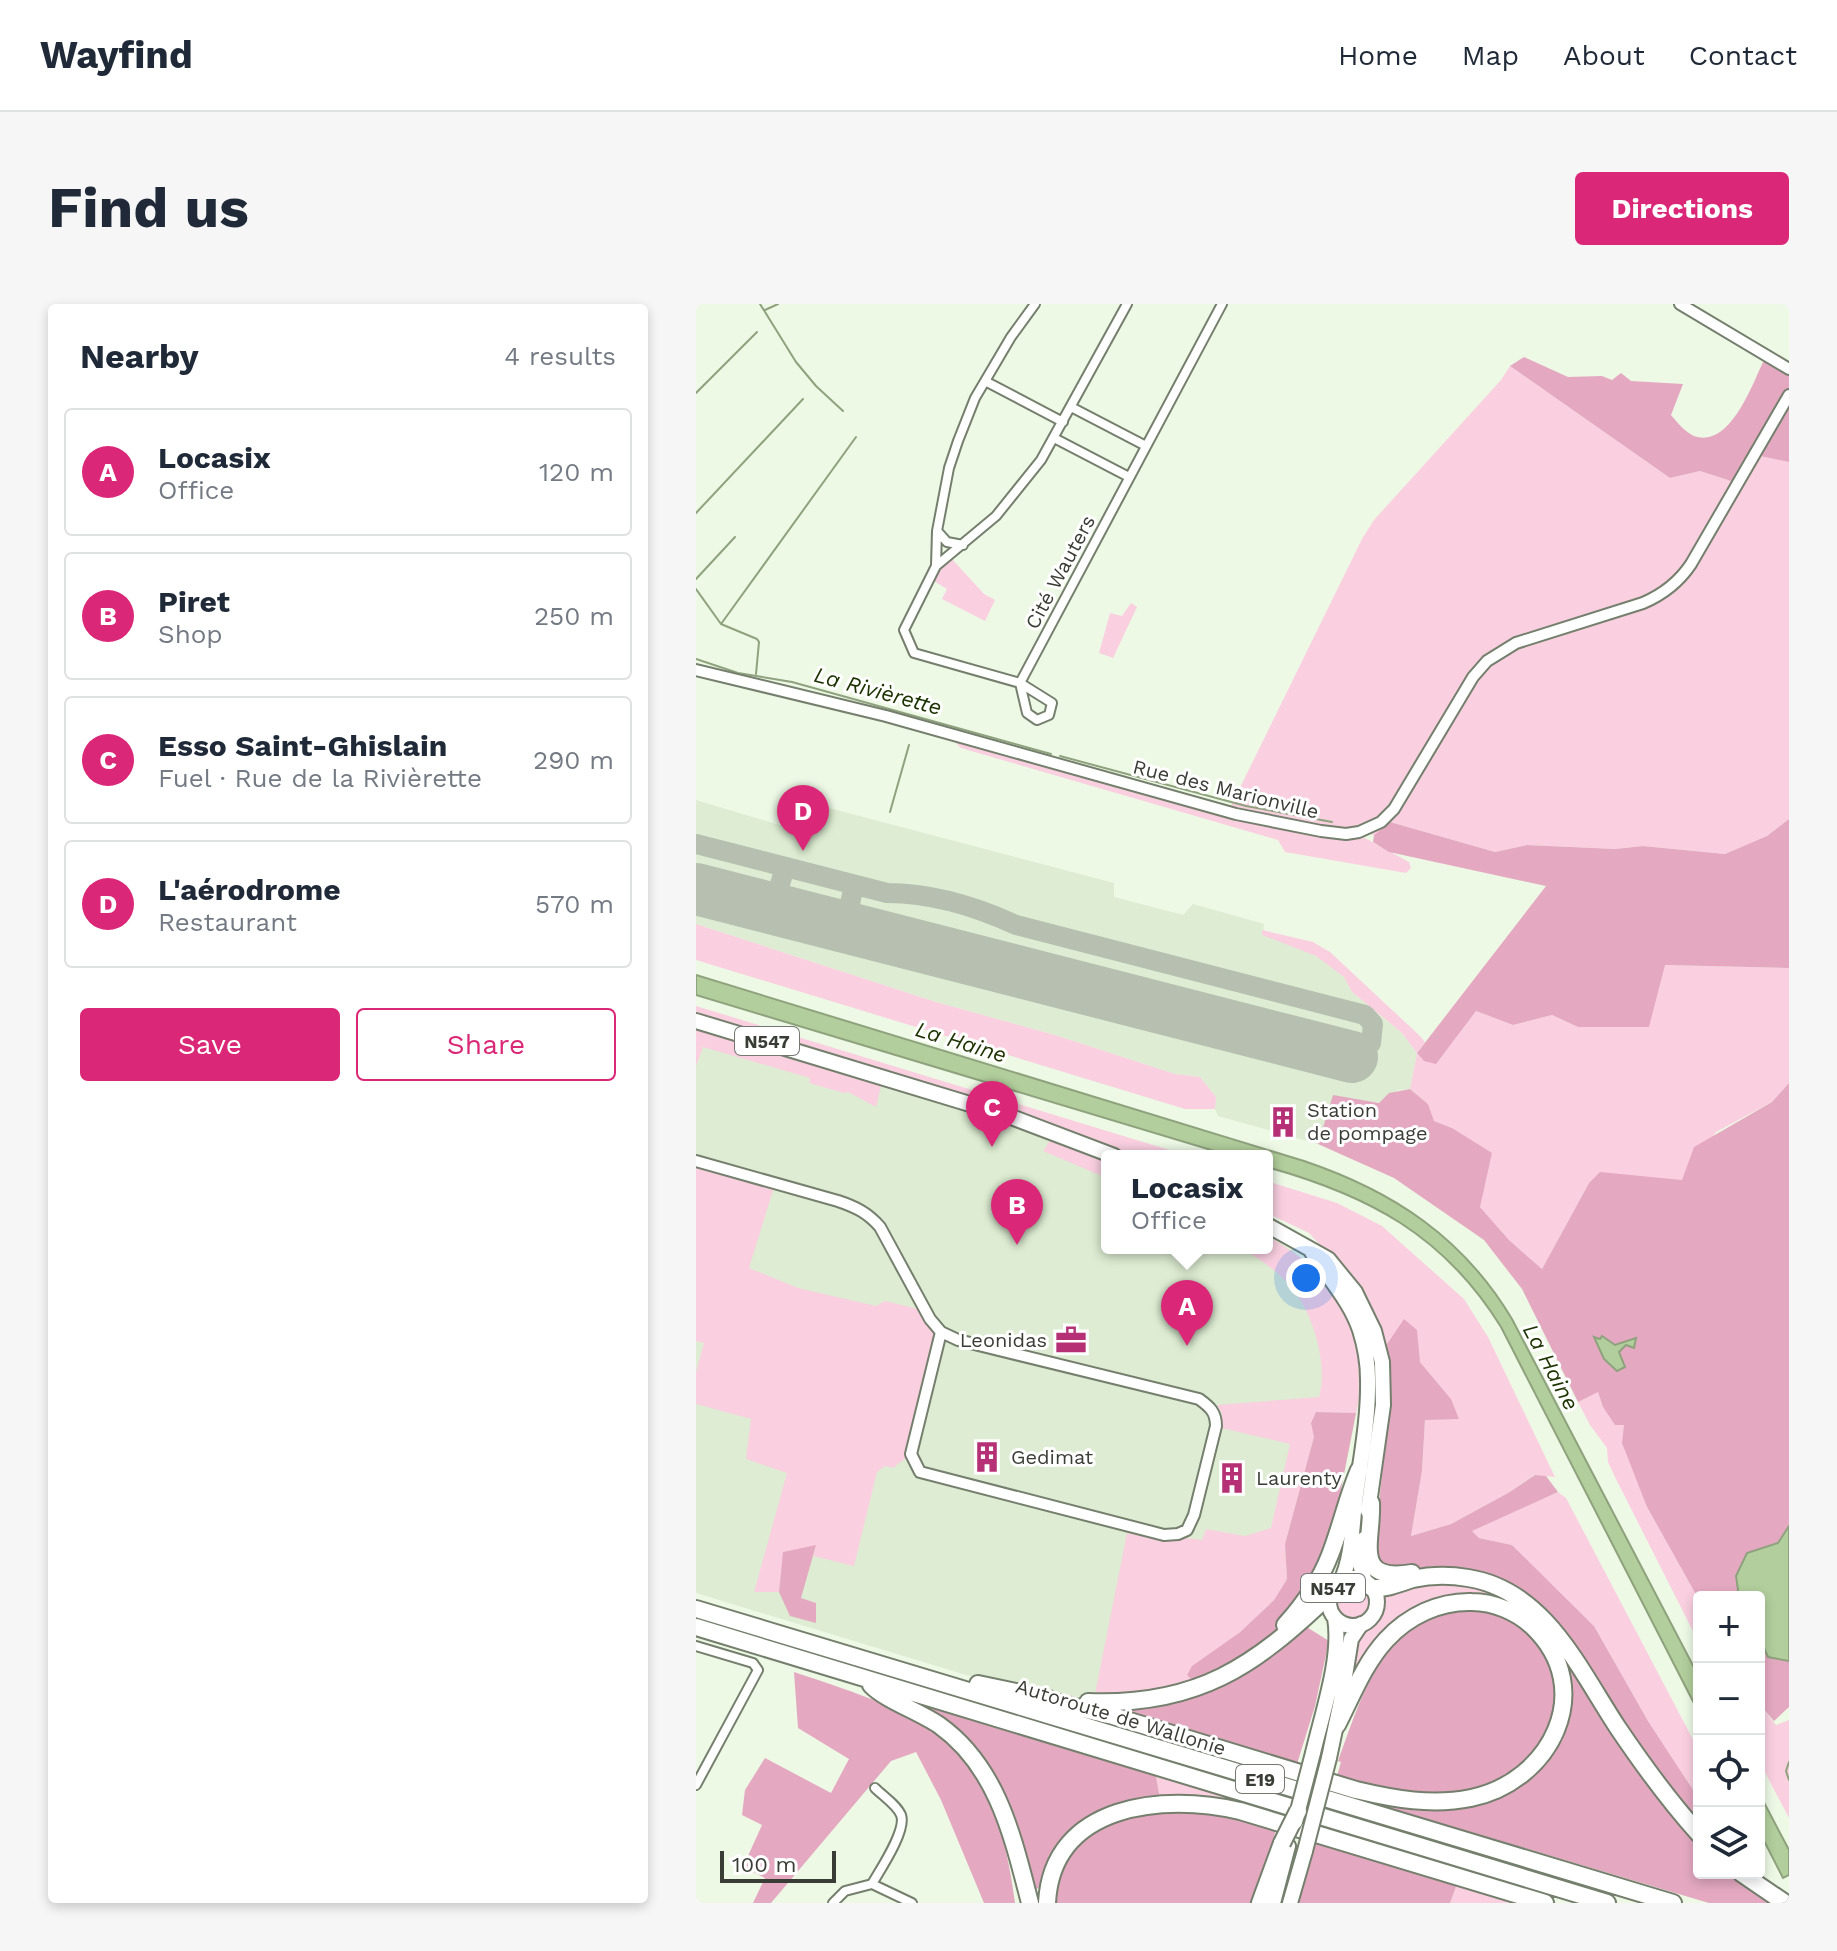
<!DOCTYPE html>
<html lang="en">
<head>
<meta charset="utf-8">
<style>
  :root { --surface:#fff; --page:#f6f6f7; --text:#1f2937; --muted:#747a83; --line:#e0e1e3; --accent:#db2777 }
  body { margin:0; font-family:"Work Sans",sans-serif; background:var(--page); color:var(--text) }
  .controls { position:absolute; right:24px; bottom:24px; display:grid; overflow:hidden; border-radius:8px; box-shadow:0 4px 12px #0003 }
  .controls button { width:72px; height:72px; display:grid; place-items:center; padding:0; border:0; border-bottom:2px solid var(--line); background:var(--surface); color:var(--text); font:40px sans-serif }
  .scale { position:absolute; left:24px; bottom:20px; width:116px; box-sizing:border-box; padding-left:8px; border:4px solid #393d35; border-top:0; font-size:22px; line-height:28px; white-space:nowrap; color:#393d35; -webkit-text-stroke:6px #fff; paint-order:stroke }
  .you { position:absolute; left:610px; top:974px; width:28px; height:28px; margin:-20px; border:6px solid #fff; border-radius:50%; background:#1a73e8; box-shadow:0 0 0 12px #1a73e833 }
  .badge { display:grid; place-items:center; width:52px; height:52px; border-radius:50%; background:var(--accent); color:#fff; font-size:26px; font-weight:700 }
  .pin { position:absolute; translate:-50% -66px; filter:drop-shadow(0 2px 4px #0008) }
  .pin::after { content:''; position:absolute; top:42px; width:28px; height:24px; background:inherit; clip-path:polygon(0 0,100% 0,50% 100%) }
  .popup { position:absolute; left:405px; top:846px; width:172px; height:104px; box-sizing:border-box; display:grid; place-content:center; border-radius:8px; background:var(--surface); filter:drop-shadow(0 2px 6px #0005); font-size:26px; white-space:nowrap; color:var(--muted) }
  .popup b { font-size:30px; color:var(--text) }
  .popup::after { content:''; position:absolute; left:50%; top:100%; margin-left:-16px; border:16px solid transparent; border-top-color:var(--surface) }
  .list { margin:0; padding:0; list-style:none }
  h2 { display:flex; justify-content:space-between; align-items:center; height:104px; margin:0; padding:0 32px; font-size:34px }
  h2 small { font-size:26px; font-weight:400; color:var(--muted) }
  .list li { display:grid; grid-template-columns:52px 1fr auto; gap:24px; align-items:center; box-sizing:border-box; height:128px; margin:0 16px 16px; padding:0 16px; border:2px solid var(--line); border-radius:8px }
  .list b { display:block; font-size:30px; white-space:nowrap }
  .list p { margin:0; font-size:26px; white-space:nowrap; color:var(--muted) }
  .list em { font-size:26px; font-style:normal; color:var(--muted) }
  .actions { display:flex; gap:16px; padding:24px 32px }
  .actions a { flex:1; padding:18px 0; border:2px solid var(--accent); border-radius:8px; text-align:center; font-size:28px; color:var(--accent) }
  .actions .main { background:var(--accent); color:#fff }
  .icon { flex:none; width:44px; height:44px; fill:none; stroke:currentColor; stroke-width:2; stroke-linecap:round; stroke-linejoin:round }
  .map { position:relative; flex:none; width:1093px; height:1599px; overflow:hidden; border-radius:8px }
  header { display:flex; align-items:center; gap:48px; box-sizing:border-box; height:112px; padding:0 40px; background:var(--surface); border-bottom:2px solid var(--line) }
  header strong { font-size:38px }
  nav { display:flex; gap:44px; margin-inline-start:auto; font-size:28px }
  .intro { display:flex; align-items:center; justify-content:space-between; box-sizing:border-box; height:192px; padding:0 48px }
  h1 { margin:0; font-size:56px }
  .button { padding:20px 36px; border-radius:8px; background:var(--accent); color:#fff; font-size:28px; font-weight:700 }
  main { display:flex; gap:48px; padding:0 48px }
  aside { flex:1; background:var(--surface); border-radius:8px; box-shadow:0 4px 12px #0003 }
  .map>svg:first-child { display:block }
</style>
</head>
<body>
<header>
<strong>Wayfind</strong>
<nav><a>Home</a><a>Map</a><a>About</a><a>Contact</a></nav>
</header>
<div class="intro"><h1>Find us</h1><a class="button">Directions</a></div>
<main>
<aside>
<h2>Nearby<small>4 results</small></h2>
<ul class="list">
<li><span class="badge">A</span><div><b>Locasix</b><p>Office</p></div><em>120 m</em></li>
<li><span class="badge">B</span><div><b>Piret</b><p>Shop</p></div><em>250 m</em></li>
<li><span class="badge">C</span><div><b>Esso Saint-Ghislain</b><p>Fuel · Rue de la Rivièrette</p></div><em>290 m</em></li>
<li><span class="badge">D</span><div><b>L'aérodrome</b><p>Restaurant</p></div><em>570 m</em></li>
</ul>
<div class="actions"><a class="main">Save</a><a>Share</a></div>
</aside>
<div class="map">
<svg width="1093" height="1599" viewBox="0 0 1093 1599">
  <rect width="100%" height="100%" fill="#edf8e5"/>
  <path fill="#ddecd2" d="M99,495L418,579V593L487,611L497,600L568,620L567,631L620,651L648,673L656,688L705,728L721,749L714,785L702,786L684,799L638,792L622,840L522,812L519,805L520,793L504,773L479,770L359,731L240,698L0,620V496L90,523Z
    M0,724L186,778L328,824L411,857V944H571V931L599,948L667,1057V1076L636,1231L398,1395L324,1384L267,1370L0,1289Z"/>
  <path fill="#fad0e0" d="M814,62L974,174L1004,167L1038,178L1043,170L1053,172L1064,152L1093,158V515L1071,532L1030,550L947,542L919,545L831,541L799,548L694,518L678,531L535,502L666,235L678,216L805,76Z
    M255,254L288,290L299,296L289,317L246,295L251,285L238,277L244,263Z
    M435,299L441,303L417,354L403,349L414,309L426,312Z
    M256,435L536,514L647,536L669,534L713,558L715,564L710,569L589,548L582,536L265,444Z
    M0,620L240,698L359,731L479,770L504,773L520,793L519,805H489L0,656Z
    M566,626L617,638L634,648L724,732L729,738L721,749L780,707L817,721L856,711L882,723L969,661L1093,664V779L1076,798L1020,828L986,876L893,879L846,965L813,936L784,903L756,824L737,817L732,800L714,785L721,749L705,728L656,688L648,673L620,652L566,631Z
    M0,702L493,852H437L336,814L0,709Z
    M0,724L186,778L180,803L152,788L148,789L113,779L114,774L7,743L0,762Z
    M356,834L411,857V874L347,847Z
    M0,862L78,883L53,964L102,984L180,1002L189,997L222,1005L244,1031L215,1150L197,1164L189,1162L181,1168L158,1262L117,1252L120,1242L88,1248L83,1288H58L91,1169L50,1155L55,1115L0,1100V1068L8,1039L0,1037Z
    M571,877L641,899L686,922L768,995L792,1033L859,1173L838,1171L812,1189L755,1220L715,1232L726,1167L729,1116L755,1095L724,1058L689,1043L663,983L613,929L571,909Z
    M571,931L626,968L662,1029L667,1076L660,1109L621,1108L618,1133L589,1240L591,1275L578,1296L543,1329L499,1379L398,1395L431,1229L468,1237L491,1234L506,1236L510,1225L549,1232L575,1224L594,1140L525,1124L526,1110L521,1101L623,1093C632,1062 618,1012 598,987C584,968 565,956 545,944H571Z
    M902,1087L907,1103L928,1121L951,1203L1003,1296V1339L920,1175L912,1158L911,1144L894,1121L882,1098Z
    M862,1188L870,1194L1003,1447V1495L952,1417L898,1322L816,1241L783,1234L775,1227Z
    M770,1278L814,1295L871,1353L864,1359L823,1308L730,1303L660,1372H653C654,1361 654,1348 658,1339C668,1317 689,1321 686,1290L716,1281Z
    M641 1298a16 16 0 1 1 32 0a16 16 0 1 1-32 0Z
    M1063,1400L1080,1421L1093,1416V1514L1063,1457Z
    M460,1472L585,1510L584,1514L464,1495Z
    M761,1580L824,1599H754Z"/>
  <path fill="#e4a9c1" fill-rule="evenodd" d="M828,53L872,73L906,72L916,76L925,69L935,77L987,80L975,111C981,118 989,128 998,132C1034,145 1056,81 1068,56L1093,72V84L1038,178L1004,167L974,174L814,62Z
    M1093,103V158L1064,152Z
    M1093,515V664L969,661L953,723H882L856,711L817,721L780,707L740,760L728,757L721,749L850,582L693,548L677,538L678,531L694,518L799,548L831,541L919,545L947,542L1029,550L1071,532Z
    M1093,779V1222L1082,1239L1051,1249L1040,1272L1043,1293H1003V1296L951,1203L926,1139L928,1121H919L907,1103L902,1088L882,1098L826,985L788,936L698,874L622,840L637,791L683,799L693,789L714,785L732,800L738,817L756,824L796,849L784,903L813,936L846,965L893,879L904,868L986,876L998,843L1076,798ZM906,1032L919,1041L933,1036L934,1042L929,1041L923,1048L929,1063L921,1067L908,1055L899,1034L904,1035Z
    M708,1015L721,1026L724,1058L755,1095L763,1115L729,1116L726,1167L715,1232L755,1220L812,1189L839,1171L850,1172L862,1188L776,1227L783,1234L816,1241L898,1322L952,1417L1003,1495V1520L943,1442L882,1347L816,1282L792,1271L768,1264L740,1262L699,1267L682,1261L678,1244L693,1107L689,1043Z
    M620,1108L660,1109L636,1231L601,1317L633,1337L619,1402L601,1460L422,1406L499,1379L491,1371L496,1362L543,1329L578,1296L591,1275L589,1240L618,1133L615,1119Z
    M120,1241L105,1294L120,1299V1319L94,1312L83,1288L87,1248Z
    M760,1305C892,1306 890,1468 767,1488C724,1496 682,1484 641,1472L645,1458L642,1457C668,1388 681,1328 760,1305Z
    M1063,1333L1072,1353L1093,1357V1403L1078,1417L1063,1400Z
    M871,1353L1003,1538V1569H1038L1080,1599H1013L636,1487L791,1494L860,1438L864,1359Z
    M98,1368C241,1415 298,1437 319,1599H288L245,1496L220,1448L195,1457L75,1599H57L69,1574L47,1563L66,1521L46,1511L49,1486L69,1454L135,1489L153,1455L102,1424Z
    M221,1400L460,1472L464,1495L398,1514L348,1584L335,1585L311,1505Z
    M472,1506C510,1508 544,1515 580,1526L577,1536L581,1538L557,1599H359C358,1558 396,1522 434,1512C446,1509 459,1508 472,1506Z
    M620,1538L761,1580L754,1599H600L613,1548L617,1549Z"/>
  <path fill="#b2ce9c" stroke="#8ea27d" stroke-width="2" d="M0,671L608,857C697,887 767,933 816,1015L1003,1373V1409L805,1023C748,931 672,891 571,863V852H535L0,691Z
    M906,1032L919,1041L940,1034L938,1044L930,1041L923,1048L929,1063L921,1067L908,1055L898,1033L904,1035Z
    M1093,1222V1357L1072,1353L1063,1333V1293H1043L1040,1272L1051,1249L1082,1239Z
    M1063,1489L1093,1546V1571L1087,1574L1063,1527Z"/>
  <g fill="none" stroke-linecap="round" stroke-linejoin="round">
    <path stroke="#8ea27d" stroke-width="2" d="M64,0L100,58L120,82L147,107
      M69,6L82,0
      M0,89L61,28
      M0,209L107,95
      M0,275L39,233
      M0,285L25,320L61,335L63,338L60,370
      M25,320L160,133
      M0,355L42,369L96,378L355,450
      M364,452L550,502L636,518
      M194,508L213,441
      M1093,1458L1090,1467L1093,1476"/>
    <path stroke="#b6bfb0" stroke-width="20" d="M0,540L191,589C235,589 281,603 320,621L669,711L677,720L675,739L665,752L656,753
      M77,605L89,563
      M149,623L158,581"/>
    <path stroke="#b6bfb0" stroke-width="52" d="M0,585L656,753"/>
    <defs>
      <path id="minor" d="M339,0L315,33L279,94L262,137L253,164L241,227L240,262L208,326L218,349L324,379L331,409L341,416L353,411L356,399L324,379L526,0
        M289,77L367,118
        M375,103L450,142
        M358,134L433,173
        M242,228L251,238L267,241
        M240,262L300,212L345,156L431,0
        M0,1342L57,1359L62,1366L0,1481
        M176,1580C184,1566 211,1526 205,1511C201,1501 187,1492 179,1484
        M137,1599L149,1587L176,1580L216,1599"/>
      <path id="tertiary" d="M984,0L1093,65
        M0,366L190,412L540,510L625,527L650,530L663,528L685,518L698,505L777,373L791,357L820,339L947,299C968,290 983,278 995,260L1093,91
        M0,857L142,897C160,903 172,909 184,923L234,1015L245,1028L262,1036L503,1095C514,1103 520,1108 520,1122L498,1211L491,1226L482,1230L468,1231L224,1168L215,1150L245,1028"/>
      <path id="primary" d="M0,717L310,811L418,852
        M571,921L632,955L659,988L678,1027L686,1058L687,1101L672,1207
        M616,948C632,974 654,996 664,1026C669,1042 672,1059 672,1075C673,1116 664,1158 659,1198C656,1224 656,1254 645,1277
        M668,1235L664,1260L669,1278
        M633 1298a24 24 0 1 1 48 0a24 24 0 1 1-48 0Z
        M617,1449C626,1410 646,1353 639,1314
        M633,1454L645,1397L655,1335L665,1320
        M577,1599L592,1542
        M594,1599L609,1547"/>
      <path id="motorway" d="M675,1199C677,1236 655,1279 716,1269
        M676,1284C692,1285 703,1279 717,1275C735,1271 754,1271 772,1274C849,1286 883,1365 922,1424C947,1461 973,1497 1003,1530
        M0,1305L977,1599
        M589,1321C607,1301 624,1277 634,1251C645,1223 651,1194 663,1166
        M0,1323L911,1599
        M282,1380L353,1395
        M175,1381C188,1395 224,1408 243,1421C302,1463 317,1534 334,1599
        M345,1395L417,1412L660,1486C698,1495 736,1502 775,1494C854,1478 902,1386 837,1323C821,1308 798,1298 776,1298C743,1297 712,1312 690,1336C668,1360 656,1392 641,1421
        M392,1398C501,1402 558,1363 634,1290
        M1045,1569L1089,1599
        M351,1599C356,1499 469,1489 544,1507L849,1599
        M564,1599L586,1539"/>
    </defs>
    <use href="#minor" stroke="#757f6d" stroke-width="12"/>
    <use href="#tertiary" stroke="#757f6d" stroke-width="14"/>
    <use href="#primary" stroke="#757f6d" stroke-width="18"/>
    <use href="#motorway" stroke="#757f6d" stroke-width="20"/>
    <use href="#minor" stroke="#fff" stroke-width="8"/>
    <use href="#tertiary" stroke="#fff" stroke-width="10"/>
    <use href="#primary" stroke="#fff" stroke-width="14"/>
    <use href="#motorway" stroke="#fff" stroke-width="16"/>
    <defs>
      <path id="primary-bridge" d="M599,1518L617,1449
        M609,1547L633,1454"/>
      <path id="motorway-bridge" d="M586,1539L602,1507"/>
    </defs>
    <use href="#primary-bridge" stroke="#757f6d" stroke-width="18" stroke-linecap="butt"/>
    <use href="#motorway-bridge" stroke="#757f6d" stroke-width="20" stroke-linecap="butt"/>
    <use href="#primary-bridge" stroke="#fff" stroke-width="14"/>
    <use href="#motorway-bridge" stroke="#fff" stroke-width="16"/>
  </g>
  <defs>
    <symbol id="building-bare" viewBox="-9 -9 18 18"><path d="M-4-6H4V6H1V3H-1V6H-4ZM-2.5-4.3h1.7v1.8h-1.7ZM.8-4.3h1.7v1.8H.8ZM-2.5-1h1.7V.8h-1.7ZM.8-1h1.7V.8H.8Z" fill="#b53075" stroke="#fff" stroke-width="2.5" paint-order="stroke"/></symbol>
    <symbol id="office-bare" viewBox="-9 -9 18 18"><path d="M-6-3h4V-5.5h4V-3h4V5H-6ZM-1-4.5V-3h2v-1.5ZM-6 0V1H6V0Z" fill="#b53075" stroke="#fff" stroke-width="2.5" paint-order="stroke"/></symbol>
  </defs>
  <g fill-rule="evenodd">
    <use href="#building-bare" x="565" y="796" width="44" height="44"/>
    <use href="#office-bare" x="353" y="1014" width="44" height="44"/>
    <use href="#building-bare" x="269" y="1131" width="44" height="44"/>
    <use href="#building-bare" x="514" y="1152" width="44" height="44"/>
  </g>
  <g text-anchor="middle" dominant-baseline="central" stroke-width="6" stroke-linejoin="round" paint-order="stroke">
    <g fill="#fff" stroke="#747772" stroke-width="2">
      <rect x="39" y="723" width="64" height="28" rx="6"/>
      <rect x="605" y="1270" width="64" height="28" rx="6"/>
      <rect x="540" y="1461" width="48" height="28" rx="6"/>
    </g>
    <g font-size="18" font-weight="bold" fill="#393d35">
      <text x="71" y="737">N547</text>
      <text x="637" y="1284">N547</text>
      <text x="564" y="1475">E19</text>
    </g>
    <g font-size="20" fill="#393d35" stroke="#fff">
      <text transform="translate(364 268) rotate(-62)">Cité Wauters</text>
      <text transform="translate(530 485) rotate(14)">Rue des Marionville</text>
      <text transform="translate(425 1413) rotate(17)">Autoroute de Wallonie</text>
    </g>
    <g font-size="20" fill="#393d35" stroke="#fff" text-anchor="start">
      <text x="611" y="806">Station<tspan x="611" dy="23">de pompage</tspan></text>
      <text x="351" y="1036" text-anchor="end">Leonidas</text>
      <text x="315" y="1153">Gedimat</text>
      <text x="560" y="1174">Laurenty</text>
    </g>
    <g font-size="22" font-style="italic" fill="#1c3300" stroke="#fff">
      <text transform="translate(182 387) rotate(15)">La Rivièrette</text>
      <text transform="translate(265 738) rotate(17)">La Haine</text>
      <text transform="translate(855 1063) rotate(62)">La Haine</text>
    </g>
  </g>
</svg>
<div class="controls">
<button>+</button>
<button>−</button>
<button><svg class="icon" aria-label="locate" viewBox="0 0 24 24"><circle cx="12" cy="12" r="6"/><path d="M12 2v4M12 18v4M2 12h4M18 12h4"/></svg></button>
<button><svg class="icon" aria-label="layers" viewBox="0 0 24 24"><path d="M12 4l9 5-9 5-9-5zM3 14l9 5 9-5"/></svg></button>
</div>
<div class="scale">100 m</div>
<div class="you"></div>
<div class="pin badge" style="left:491px;top:1042px">A</div>
<div class="popup"><b>Locasix</b>Office</div>
<div class="pin badge" style="left:321px;top:941px">B</div>
<div class="pin badge" style="left:296px;top:843px">C</div>
<div class="pin badge" style="left:107px;top:547px">D</div>
</div>
</main>
</body>
</html>
